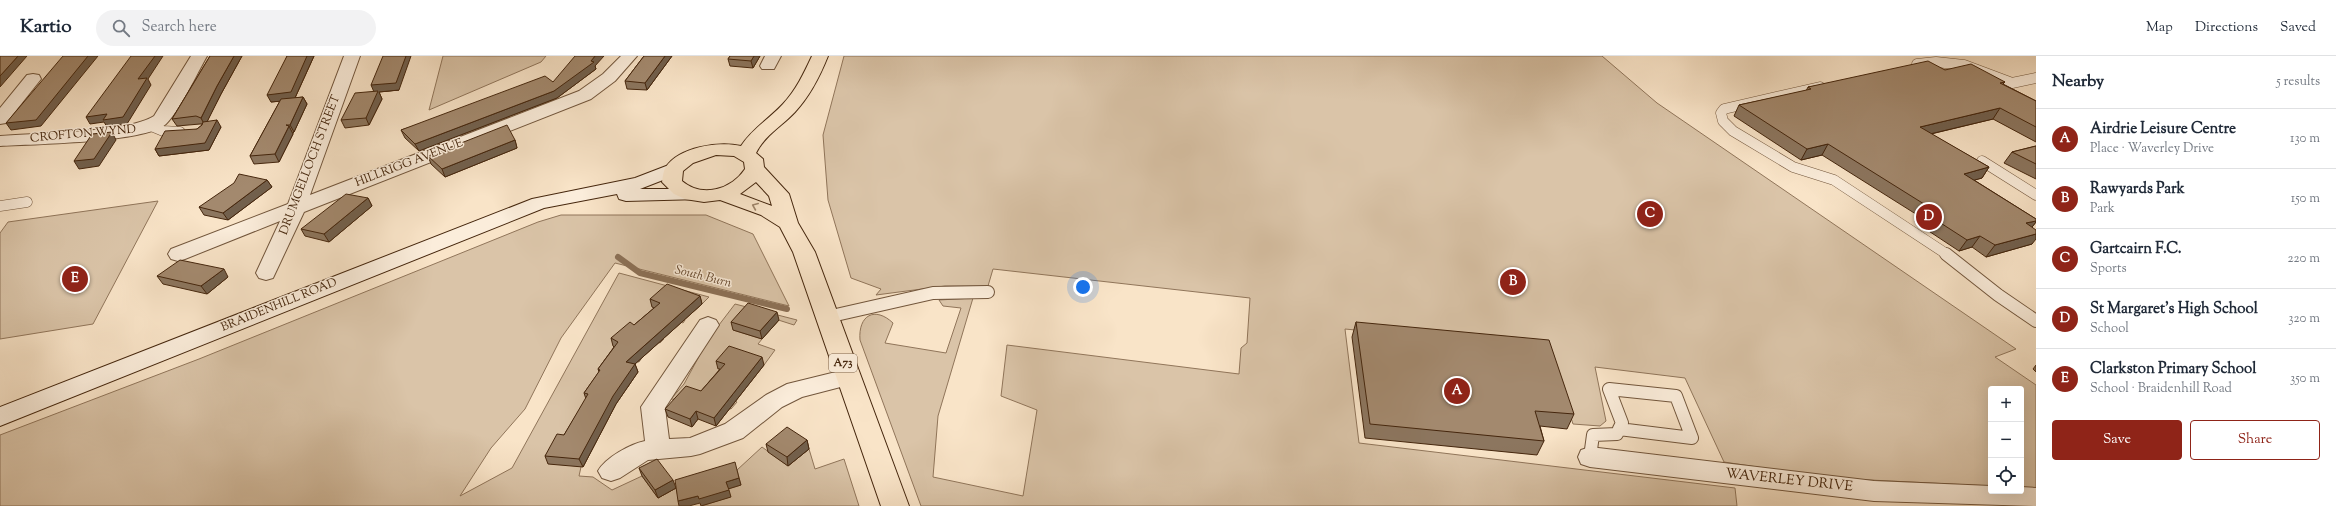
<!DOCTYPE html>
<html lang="en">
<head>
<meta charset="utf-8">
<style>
  :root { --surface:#fff; --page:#f2f2f3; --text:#1f2937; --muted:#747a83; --line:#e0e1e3; --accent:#8f2418 }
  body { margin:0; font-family:"Sorts Mill Goudy",serif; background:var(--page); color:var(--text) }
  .controls { position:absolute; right:12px; bottom:12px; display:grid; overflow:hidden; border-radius:4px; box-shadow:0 4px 16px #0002 }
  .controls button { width:36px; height:36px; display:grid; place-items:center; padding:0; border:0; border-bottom:1px solid var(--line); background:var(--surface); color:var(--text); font:20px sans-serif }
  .you { position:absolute; left:1083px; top:231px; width:14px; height:14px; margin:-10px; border:3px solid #fff; border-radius:50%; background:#1a73e8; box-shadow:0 0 0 6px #1a73e833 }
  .badge { display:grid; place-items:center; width:26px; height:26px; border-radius:50%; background:var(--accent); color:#fff; font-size:13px; font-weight:700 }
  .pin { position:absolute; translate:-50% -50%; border:2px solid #fff; box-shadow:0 1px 4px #0006 }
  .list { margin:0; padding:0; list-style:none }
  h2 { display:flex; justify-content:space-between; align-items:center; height:52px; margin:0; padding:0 16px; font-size:17px }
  h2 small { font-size:13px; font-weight:400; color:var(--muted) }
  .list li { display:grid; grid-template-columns:26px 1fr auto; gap:12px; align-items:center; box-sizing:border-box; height:60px; padding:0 16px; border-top:1px solid var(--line) }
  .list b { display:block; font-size:15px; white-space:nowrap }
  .list p { margin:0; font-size:13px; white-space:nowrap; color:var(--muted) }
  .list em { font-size:13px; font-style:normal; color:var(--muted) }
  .actions { display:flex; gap:8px; padding:12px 16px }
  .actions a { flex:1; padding:9px 0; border:1px solid var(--accent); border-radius:4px; text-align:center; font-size:14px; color:var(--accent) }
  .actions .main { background:var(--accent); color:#fff }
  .icon { flex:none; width:22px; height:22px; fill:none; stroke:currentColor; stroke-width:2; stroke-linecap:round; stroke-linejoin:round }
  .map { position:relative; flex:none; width:2036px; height:450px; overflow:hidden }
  header { display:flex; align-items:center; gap:24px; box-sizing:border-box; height:56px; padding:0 20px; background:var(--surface); border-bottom:1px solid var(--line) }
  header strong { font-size:19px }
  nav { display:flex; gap:22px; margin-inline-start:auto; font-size:14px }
  .search { width:280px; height:36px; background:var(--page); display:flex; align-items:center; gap:10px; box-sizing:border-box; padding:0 14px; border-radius:22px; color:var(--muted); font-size:15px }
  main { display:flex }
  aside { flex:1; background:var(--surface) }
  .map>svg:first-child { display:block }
</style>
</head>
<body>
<header>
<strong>Kartio</strong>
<div class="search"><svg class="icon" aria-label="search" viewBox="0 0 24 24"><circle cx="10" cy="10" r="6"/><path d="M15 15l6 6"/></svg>Search here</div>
<nav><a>Map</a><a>Directions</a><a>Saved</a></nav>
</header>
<main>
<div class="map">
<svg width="2036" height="450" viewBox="0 0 2036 450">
  <rect width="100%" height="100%" fill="#f9e4c8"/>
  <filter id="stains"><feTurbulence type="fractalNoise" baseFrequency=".005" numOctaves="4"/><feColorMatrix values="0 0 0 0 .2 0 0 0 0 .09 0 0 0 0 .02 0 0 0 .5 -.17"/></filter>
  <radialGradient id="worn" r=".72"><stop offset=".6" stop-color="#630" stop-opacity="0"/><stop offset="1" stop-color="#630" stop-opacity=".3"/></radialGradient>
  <path fill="#dac4a8" stroke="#90755a" d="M443,0H546L541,6L429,54Z
    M844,0H1602L1657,47L2016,293L1995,301L2036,329V432H2021V333H1991V430L1830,422L1724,406L1685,322L1595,311L1606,365L1600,370L1573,368L1549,293L1345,273L1359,387L1735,432L1737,450H921L860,284C858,259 875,250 893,267L885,287L946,297L961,252L943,250L939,244L973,242L938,360L933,421L1023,440L1037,354L1001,340L1007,289L1239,318L1241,292L1247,287L1250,242L993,213L988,230H945L876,239L881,233L851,222L828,144L823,79Z
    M158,145L93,268L0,283V177L8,166Z
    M561,159H706L753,178L789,250L615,207L561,282L525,353L491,392L460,440L512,412L619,217L709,241L702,248L653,251L685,264L683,267L659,257L652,278L664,283L660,287L632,275L614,291L641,303L639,306L615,302L630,327L628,331L600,326L579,420L593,421L612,434L642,420L658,442L676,432L680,450H0V379L199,303L538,166Z
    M735,248L797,264L794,269L750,255L733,274L762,283L758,288L775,294L764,309L731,298L719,313L729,316L728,341L737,346L731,353L710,346L671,343L684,328L709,282Z
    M762,391L788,410L809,393L815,413L844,403L859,450H701L730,441L728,433L741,429L737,414Z"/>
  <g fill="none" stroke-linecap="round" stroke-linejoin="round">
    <path stroke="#8c7157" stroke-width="6" d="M618,201L640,217L787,253"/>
    <defs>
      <path id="lane-far1" d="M1917,8L1936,6L1964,9L2012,27L2036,22
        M1820,31L1724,53L1721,57L1723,65L1733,75L1793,111L1834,124L1948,199
        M151,70L163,75L180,76
        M1982,105L2036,139
        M0,150L27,146"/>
      <path id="lane" d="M1946,198L1998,239L2036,265
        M827,261L933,237L988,236
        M1609,333L1676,340L1692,382L1619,373L1622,367Z
        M1590,401L1593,379L1617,378L1619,373"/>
      <path id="street" d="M191,0H207C198,16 178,57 166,68C145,87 32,88 0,90V80C35,77 128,77 154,60Z
        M344,0H360L310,139L579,35L603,18L621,0H637L615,25L591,43L304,156L273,222L266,224L259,222L256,217L280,165L185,203L178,205L171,203L168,198L171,193L288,148Z
        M765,0H781L774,13H762L760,10Z
        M33,18L39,19L41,23L6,67L0,68V52L27,19Z
        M708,261L716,264L719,269L665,352L669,383L690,382L725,368L766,339L787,328L848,313L856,315L860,321L856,327L802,341L782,351L743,382L700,398L691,400L648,404L620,422L611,425L602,422L598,415C605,402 630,388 645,385L641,351L700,264Z
        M1590,391L1874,425L1991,430V435H2021V431L2036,432V450L1874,445L1590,411L1581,408L1578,401L1581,394Z"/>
      <path id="secondary" d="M674,107L681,109L684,113L681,117L640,133H694L701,135L704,139L701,143L626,145L619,143L617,138L544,152L0,370V351L532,143L635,122Z"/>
      <path id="primary" d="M812,0H828C820,20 810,40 795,56C782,70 765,79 756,97L763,103L764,111L789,138L798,167L815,196L909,450H881L793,196L780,171L761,159L720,144L704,146L685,143L674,138L662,126C663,121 663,115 666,111C679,91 719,85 741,90C752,73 769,63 783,48C796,34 804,17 812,0ZM716,99L734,100L744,106L745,113C731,134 702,142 682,125L683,115L693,107ZM756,126L769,140L772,150L740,138Z"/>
    </defs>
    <use href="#lane-far1" stroke="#72563c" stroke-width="11"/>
    <use href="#lane" stroke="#72563c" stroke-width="14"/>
    <use href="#street" stroke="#72563c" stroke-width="2"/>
    <use href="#secondary" stroke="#45260d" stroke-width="2"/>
    <use href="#primary" stroke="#45260d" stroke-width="2"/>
    <use href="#lane-far1" stroke="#fbeddb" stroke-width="10"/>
    <use href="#lane" stroke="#fbeddb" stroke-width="12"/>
    <use href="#street" fill="#fbeddb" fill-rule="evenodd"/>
    <use href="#secondary" fill="#fbeddb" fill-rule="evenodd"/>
    <use href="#primary" fill="#f9e4c8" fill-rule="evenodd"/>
  </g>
  <path fill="#8c765f" stroke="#45260d" d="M210,0H242L221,38L207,65L221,71L209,94L159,100L155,93L197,73L202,69V68H200L177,70L172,63Z
    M287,0H314L295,42L303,41L307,48L294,76L293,77V78L279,106L254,108L250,100L280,45L271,46Z
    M644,0H672L647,34L627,33L625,25Z
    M730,0H760L753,12L730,10L728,3Z
    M595,10L596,13L557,42L419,95L405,82L401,74L553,26Z
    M1945,14L2005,26L2003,28L2036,45V86L1993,63L1931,78L1989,111L1982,122L1974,124L2036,163V166L2032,171V188L1986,201L1972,191L1959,195L1915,166L1919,160L1822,99L1801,104L1734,60L1739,49L1806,35L1808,31Z
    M399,34L379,36L382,43L369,69L345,72L341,64L374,36Z
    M515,84L517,92L445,121L431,108L428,100Z
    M2036,90V123L2004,107L2012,96Z
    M267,124L272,131L228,164L204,159L199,151Z
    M368,142L372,150L329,186L305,180L301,173Z
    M157,220L228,221L207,238L163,228Z
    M700,240L702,248L635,308L638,316L616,348L583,411L548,408L545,400L564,379L586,343L584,337L599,316L598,313L614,291L613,290L611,282L634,269L654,252L652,251L650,243Z
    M779,264L762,283L733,274L731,266Z
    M1356,266L1574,358L1567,373L1540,370L1544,385L1537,399L1365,382L1352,281Z
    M716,305L764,309L716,370L698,363L692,371L668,361L665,353L701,335L720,313H718Z
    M2036,309V316L2033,313Z
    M807,384L809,393L788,410L768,396L766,388Z
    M639,412L676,432L658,442L642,420Z"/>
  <path fill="#72604d" stroke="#45260d" d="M18,0H27L0,31V20Z
    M88,0H98L41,70L11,74L6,67Z
    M155,0H163L148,23L151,29L127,68L107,71L104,66L90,68L86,61Z
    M234,0H242L221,38L205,70L201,62L217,30Z
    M307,0H314L294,44L271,46L267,39Z
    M406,0H411L399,34L379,36L382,43L369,69L366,62L374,36L371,29Z
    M595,0H604L595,10L596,13L557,42L419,95L415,88L554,35L591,5Z
    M665,0H672L647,34L645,27Z
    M754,0H760L753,12L751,5Z
    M303,41L307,48L294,76L290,69Z
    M2000,52L1993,63L1913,82L1920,71Z
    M217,64L221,71L209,94L159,100L155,93Z
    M289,70L293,78L279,106L275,98Z
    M112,76L116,84L99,110L79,113L74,105Z
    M515,84L517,92L445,121L442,113Z
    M1828,88L1822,99L1801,104L1807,93Z
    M1989,111L1982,122L1957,129L1964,118Z
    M267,124L272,131L228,164L223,157Z
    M368,142L372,150L329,186L324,178Z
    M2036,165V166L2029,175L2026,167Z
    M2036,178V183L2032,188L1986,201L1995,189Z
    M1980,180L1972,191L1959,195L1967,184Z
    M224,213L228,221L207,238L201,230Z
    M700,240L702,248L635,308L638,316L616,348L583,411L579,403L626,306Z
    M777,256L779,264L762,283L760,275Z
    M762,301L764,309L716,370L714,362Z
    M696,355L698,363L692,371L690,363Z
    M807,384L809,393L788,410L787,401Z
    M739,422L741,429L728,433L726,426Z
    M673,424L676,432L658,442L655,434Z
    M729,434L731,441L701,450L700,447L689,450H679L678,445L698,440Z"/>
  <path fill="#a3896e" stroke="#45260d" d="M0,0H18L0,20Z
    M63,0H88L36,64L6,67Z
    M131,0H155L138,23L147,22L123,61L103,64L107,58L86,61Z
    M210,0H234L217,30L201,62L196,60L172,63Z
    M287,0H307L291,36L267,39Z
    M383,0H406L396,27L371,29Z
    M575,0H595L591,5L594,6L554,35L415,88L401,74L545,20L553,26Z
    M644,0H665L645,27L625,25Z
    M730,0H754L751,5L728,3Z
    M1928,5L1945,14L1971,8L2005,26L2000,27L2036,45V71L2000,52L1920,71L1989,111L1964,118L2036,163V165L2026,167L2036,174V178L1995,189L1980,180L1967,184L1922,155L1932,153L1828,88L1807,93L1739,49L1811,33L1808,31Z
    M378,35L366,62L341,64L355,37Z
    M303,41L290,69H286L289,70L275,98L250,100L281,43Z
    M217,64L205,87L155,93L165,75L197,73L202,69L203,66Z
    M507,69L515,84L442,113L428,100Z
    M112,76L94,103L74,105L92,78Z
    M2036,90V108L2012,96Z
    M239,118L267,124L223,157L199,151L234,127Z
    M346,138L368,142L324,178L301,173Z
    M180,204L224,213L201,230L157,220Z
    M667,228L700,240L626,306L635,308L613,340L579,403L545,400L557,378L564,379L588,338L584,337L600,314L598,313L618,286L611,282L630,266L634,269L660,247L650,243Z
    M748,247L777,256L760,275L731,266Z
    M1356,266L1549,284L1574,358L1535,355L1544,385L1370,368Z
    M729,290L762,301L714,362L696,355L690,363L665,353L686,330L701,335L725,308L716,305Z
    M787,371L807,384L787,401L766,388Z
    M657,403L673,424L655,434L639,412Z
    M735,406L739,422L726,426L729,434L699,443L698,440L678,445L675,424Z"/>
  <defs><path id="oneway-chevron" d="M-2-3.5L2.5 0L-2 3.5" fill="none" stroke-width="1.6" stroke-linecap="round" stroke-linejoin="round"/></defs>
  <use stroke="#9f856a" href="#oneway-chevron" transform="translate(755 150) rotate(-157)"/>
  <g text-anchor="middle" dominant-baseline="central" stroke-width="3" stroke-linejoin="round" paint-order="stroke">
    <rect fill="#fbeddb" stroke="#7c624b" stroke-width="1" x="829" y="298" width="28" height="18" rx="3"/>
    <g font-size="11" font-weight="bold" fill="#45260d">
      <text x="843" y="307">A73</text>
    </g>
    <g font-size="12" fill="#45260d" stroke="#fbeddb">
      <text transform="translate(83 78) rotate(-5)">CROFTON WYND</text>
      <text transform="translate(409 107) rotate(-21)">HILLRIGG AVENUE</text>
      <text transform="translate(310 109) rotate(-69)">DRUMGELLOCH STREET</text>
      <text transform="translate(279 249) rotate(-22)">BRAIDENHILL ROAD</text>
    </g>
    <g font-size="13" font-style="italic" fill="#694c32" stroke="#fbeddb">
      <text transform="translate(703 221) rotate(14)">South Burn</text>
    </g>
    <g font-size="14" fill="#45260d" stroke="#fbeddb">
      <text transform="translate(1789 425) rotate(6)">WAVERLEY DRIVE</text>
    </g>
  </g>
  <rect width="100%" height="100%" filter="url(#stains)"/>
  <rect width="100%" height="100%" fill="url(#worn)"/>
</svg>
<div class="controls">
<button>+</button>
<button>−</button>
<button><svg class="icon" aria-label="locate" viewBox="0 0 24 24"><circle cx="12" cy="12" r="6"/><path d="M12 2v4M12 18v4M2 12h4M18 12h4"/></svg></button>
</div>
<div class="you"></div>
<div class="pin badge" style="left:1457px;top:335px">A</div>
<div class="pin badge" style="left:1513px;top:226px">B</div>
<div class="pin badge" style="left:1650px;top:158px">C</div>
<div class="pin badge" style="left:1929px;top:161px">D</div>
<div class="pin badge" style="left:75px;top:223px">E</div>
</div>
<aside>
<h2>Nearby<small>5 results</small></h2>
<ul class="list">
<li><span class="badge">A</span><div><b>Airdrie Leisure Centre</b><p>Place · Waverley Drive</p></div><em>130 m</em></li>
<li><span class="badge">B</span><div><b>Rawyards Park</b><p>Park</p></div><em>150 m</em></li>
<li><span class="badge">C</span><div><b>Gartcairn F.C.</b><p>Sports</p></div><em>220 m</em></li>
<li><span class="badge">D</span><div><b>St Margaret's High School</b><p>School</p></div><em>320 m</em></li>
<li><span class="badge">E</span><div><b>Clarkston Primary School</b><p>School · Braidenhill Road</p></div><em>350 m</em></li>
</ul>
<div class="actions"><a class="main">Save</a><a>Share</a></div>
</aside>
</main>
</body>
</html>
